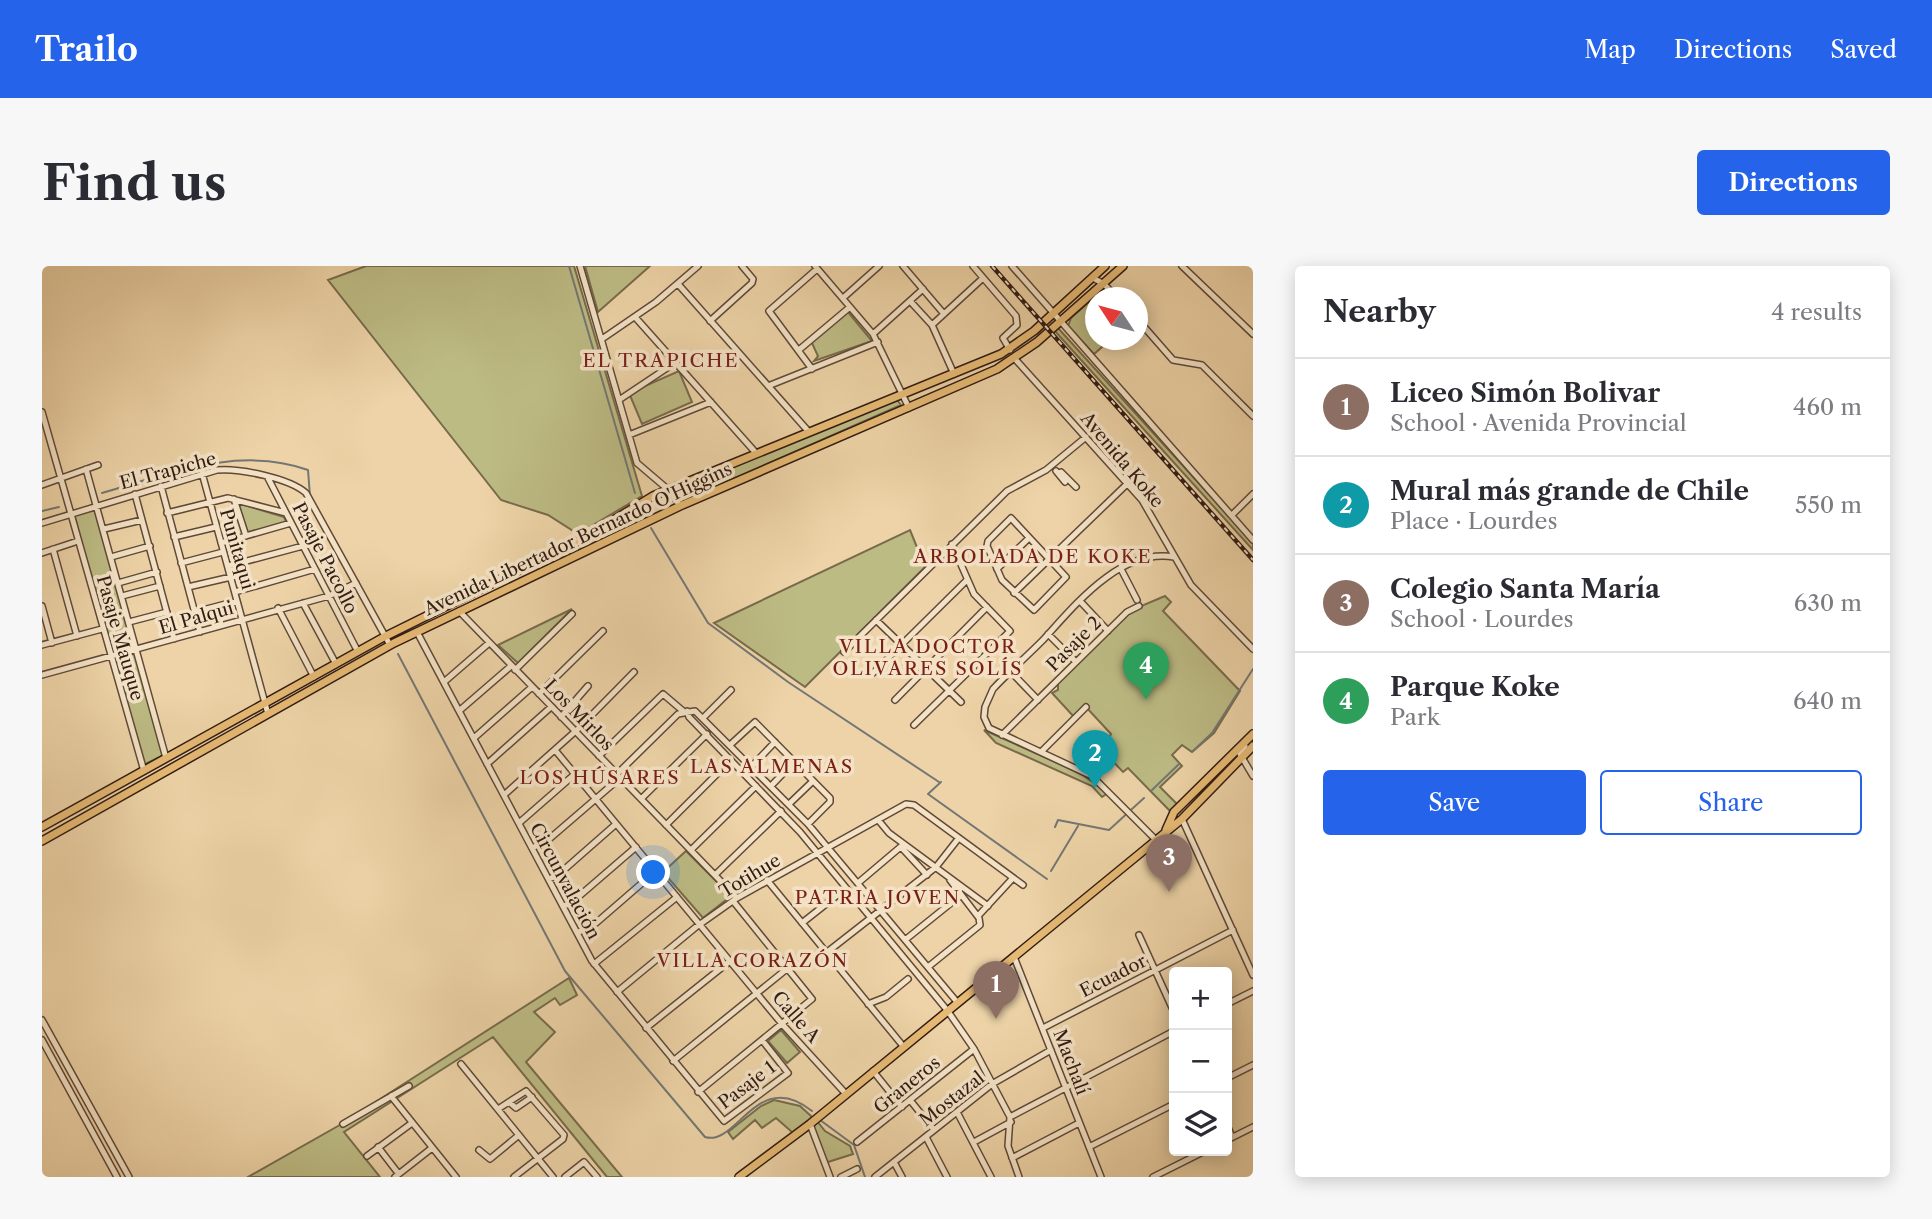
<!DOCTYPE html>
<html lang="en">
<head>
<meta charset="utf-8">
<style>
  :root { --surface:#fff; --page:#f7f7f7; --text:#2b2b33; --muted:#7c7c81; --line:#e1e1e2; --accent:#2563eb }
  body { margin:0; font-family:"Libre Caslon Text",serif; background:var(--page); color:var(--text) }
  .controls { position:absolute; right:21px; bottom:21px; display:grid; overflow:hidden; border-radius:7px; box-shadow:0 4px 18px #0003 }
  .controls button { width:63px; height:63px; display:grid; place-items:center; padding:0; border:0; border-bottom:2px solid var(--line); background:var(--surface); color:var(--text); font:35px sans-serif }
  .compass { position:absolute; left:1043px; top:21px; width:63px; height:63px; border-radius:50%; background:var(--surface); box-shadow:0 4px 18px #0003; rotate:306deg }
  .you { position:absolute; left:612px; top:607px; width:24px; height:24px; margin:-18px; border:5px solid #fff; border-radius:50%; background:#1a73e8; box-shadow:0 0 0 10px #1a73e833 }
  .badge { display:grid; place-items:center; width:46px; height:46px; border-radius:50%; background:var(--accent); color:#fff; font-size:23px; font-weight:700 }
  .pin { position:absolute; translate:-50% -58px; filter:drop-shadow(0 2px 4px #0008) }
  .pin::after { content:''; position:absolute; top:37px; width:24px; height:21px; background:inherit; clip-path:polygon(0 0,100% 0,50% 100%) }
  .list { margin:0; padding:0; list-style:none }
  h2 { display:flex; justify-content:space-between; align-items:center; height:91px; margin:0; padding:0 28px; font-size:30px }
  h2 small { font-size:23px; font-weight:400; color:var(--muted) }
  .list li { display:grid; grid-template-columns:46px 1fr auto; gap:21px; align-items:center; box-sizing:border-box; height:98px; padding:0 28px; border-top:2px solid var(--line) }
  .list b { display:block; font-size:26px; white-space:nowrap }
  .list p { margin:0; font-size:23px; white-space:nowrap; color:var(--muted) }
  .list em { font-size:23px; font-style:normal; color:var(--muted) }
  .actions { display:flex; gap:14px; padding:21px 28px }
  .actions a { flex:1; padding:16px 0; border:2px solid var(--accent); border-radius:7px; text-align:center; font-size:24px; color:var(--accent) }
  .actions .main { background:var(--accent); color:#fff }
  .icon { flex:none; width:38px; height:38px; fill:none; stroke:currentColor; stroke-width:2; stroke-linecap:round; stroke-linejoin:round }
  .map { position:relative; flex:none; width:1211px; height:911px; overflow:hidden; border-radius:7px }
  header { display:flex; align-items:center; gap:42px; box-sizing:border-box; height:98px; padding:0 35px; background:var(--accent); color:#fff }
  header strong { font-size:33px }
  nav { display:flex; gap:38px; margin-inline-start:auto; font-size:24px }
  .intro { display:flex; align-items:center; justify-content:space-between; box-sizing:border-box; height:168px; padding:0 42px }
  h1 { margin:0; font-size:49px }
  .button { padding:18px 32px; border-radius:7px; background:var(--accent); color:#fff; font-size:24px; font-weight:700 }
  main { display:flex; gap:42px; padding:0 42px }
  aside { flex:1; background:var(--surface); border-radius:7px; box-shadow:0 4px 18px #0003 }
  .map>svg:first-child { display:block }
</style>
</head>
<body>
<header>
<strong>Trailo</strong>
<nav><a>Map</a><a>Directions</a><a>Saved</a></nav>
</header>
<div class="intro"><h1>Find us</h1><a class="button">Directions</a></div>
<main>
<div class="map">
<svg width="1211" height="911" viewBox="0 0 1211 911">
  <rect width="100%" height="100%" fill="#edd3a7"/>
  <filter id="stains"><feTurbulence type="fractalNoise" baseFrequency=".00286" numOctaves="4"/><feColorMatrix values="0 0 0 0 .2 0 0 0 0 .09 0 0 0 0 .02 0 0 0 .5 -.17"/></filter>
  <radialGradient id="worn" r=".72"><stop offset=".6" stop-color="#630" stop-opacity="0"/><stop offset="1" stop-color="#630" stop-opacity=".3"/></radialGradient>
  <path fill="#bdbb84" stroke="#776b4c" stroke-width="2" d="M324,0H532L600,230L536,268L506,249L459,234L286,14Z
    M543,0H608L556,46Z
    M1057,27L1066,31L1054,32V74H1068L1052,88L1026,60L1029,52Z
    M806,46L830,75L772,95L776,90L769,75Z
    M1016,62L1211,277V284L1012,64Z
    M637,105L650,136L600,158L587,127Z
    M855,134L859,139L643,234L637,222Z
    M196,237L242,251L245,257L206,268Z
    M54,241L122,489L99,500L32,248Z
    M868,264L883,301L763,421L672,357Z
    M1123,330L1129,336L1121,345L1198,425L1172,467L1150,486L1140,479L1130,489L1140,500L1118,521L1135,538L1128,545L1086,502L1081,506L1061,485L1069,468L1044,441L1033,452L1010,427L1016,424V414L1085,346Z
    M530,343L476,397L456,379Z
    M942,464L1038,507L1066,527L1060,531L1050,520L954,477Z
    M644,585L689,630L661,652L621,606Z
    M527,712L535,729L518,739L513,732L492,746L513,766L484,796L580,911H565L451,771L302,866L338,911H206L296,860Z
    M739,764L758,786L745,797L726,775Z
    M732,834L758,840L770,851L751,867L734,852L720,862L713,854L691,873L686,866L719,840Z
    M775,855L783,865L808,880L811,888L783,897L769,860Z"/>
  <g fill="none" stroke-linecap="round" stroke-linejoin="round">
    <path stroke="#737774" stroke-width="2" d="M527,0L593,227
      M60,227C126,208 198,179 266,204L268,230
      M0,245L17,241
      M609,262L666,357L746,416L897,516
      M356,388L523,705L663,871C695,881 715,801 770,845
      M1151,485L1170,467L1211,403
      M899,516L886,528L1005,613
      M1110,524L1137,498
      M1013,561L1016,554L1067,564L1102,532
      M1009,605L1036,560
      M778,854L812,879L823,911"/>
    <defs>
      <path id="minor" d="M538,0L595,197L629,226L638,240
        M773,0L831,68L867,142
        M861,0L902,48
        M931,0L974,50L975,59L961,72L968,84
        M970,0L1211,274
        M1140,0L1211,68
        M1051,12L1062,18L1075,32
        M636,18L767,166
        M801,32L837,0
        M868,35L890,59L912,108
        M593,51L714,187
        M1096,54L1131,94L1160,99L1211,150
        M668,55L710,17L711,13L700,0
        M890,59L941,12
        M831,68L881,23
        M560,73L614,36L656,0
        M758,83L808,41
        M973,93L1100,234L1149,319L1211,383
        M770,103L727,45L775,3
        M726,120L836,76
        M577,134L634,96
        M0,146L102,505
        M587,169L669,136
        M44,203L124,492
        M1014,205L1023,216
        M160,207L226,448
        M1016,207L1019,206L1034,221
        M226,212L316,386
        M0,219L56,199
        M119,220L158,366
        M93,228L132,373
        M192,233L204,270
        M125,247L186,232L244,247
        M1190,249L1211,228
        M969,252L1024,311L992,344L960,314L945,280L946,275Z
        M0,257L175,204C197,202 247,212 264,227L348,379
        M62,263L100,254
        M132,271L174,261
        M179,277L249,257
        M11,283L35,370
        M0,287L36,275
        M69,291L108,280
        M139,297L181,286
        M186,300L261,280
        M955,303L987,272
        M1079,303L1095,334
        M76,317L115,306
        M146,321L189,311
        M193,326L273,303
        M972,327L1085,218
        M80,330L118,320
        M1038,335L1066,365
        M261,337L294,398
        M0,340L10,377
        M236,342L272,411
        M417,345L695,632
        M153,346L195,335
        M834,354L919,436
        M87,356L125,346
        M375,366L550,695L682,855L746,807L720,774
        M1006,368L1034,396
        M0,379L60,363
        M802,386L965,225L1004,204L1044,171
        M473,404L530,348
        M969,406L996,434
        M831,407L925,314
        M0,409L287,330L314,317
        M402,416L447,377
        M497,428L561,365
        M853,434L945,341
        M417,445L469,400
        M645,445L647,451L758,566L905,744L932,783L968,851L966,880L977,911
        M519,451L546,420
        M661,452L689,424
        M872,459L968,365L932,328L910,278
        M960,469L1085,346L1097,340
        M432,472L490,421
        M688,479L713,456L788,532V536L766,558
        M1203,480L1198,488L1211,510
        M513,484L740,758L804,828
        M999,486L1044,441
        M557,490L621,428L641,445
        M445,498L509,441
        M710,500L733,476
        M575,508L636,448L653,445L766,558L915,736
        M729,520L752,496
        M462,529L536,463L592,406
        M599,533L665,468
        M747,538L771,515
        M1140,553L1211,709
        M837,555L847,567L946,640
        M477,557L533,508
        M624,559L689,494
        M1114,574L1050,510L947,462L942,451L943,441L951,423C967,406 984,391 1001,374C1033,339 1078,282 1132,291
        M859,581L885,609
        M490,582L506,574L578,512
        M649,584L714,520
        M673,609L739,545
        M507,613L516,609L574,558
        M725,614L861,780
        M816,617L862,578
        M521,640L528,638L594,581
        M936,650L971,612
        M760,657L803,623
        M535,667L554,657L614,605
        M1097,669L1132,746
        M863,674L919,629
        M784,687L894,601L916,573
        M972,691L1059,911
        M552,698L635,631
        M886,701L938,659L937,652L908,614
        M575,726L654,661L695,632L864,538L872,539L981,619
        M826,738L844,731L866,713
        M1185,738L1211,725
        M0,754L87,911
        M604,762L688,695
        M1001,762L1191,664
        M0,774L75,911
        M631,795L746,702
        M419,798L511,911
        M831,805L860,841
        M1185,812L1211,799
        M656,826L770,733L691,635
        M349,830L414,911
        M868,834L892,864
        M467,836L474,842L490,831
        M456,843L484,825L522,869L521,873L472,911
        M915,846L949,911
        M968,851L1132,765
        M301,858L367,820
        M768,858L788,911
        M1185,859L1190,871
        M884,871L905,911
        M1185,874L1211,861
        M815,876L932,783
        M932,876L969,856
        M336,881L356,907
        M1047,881L1132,838
        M437,884L448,893L477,869
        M325,890L370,857
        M970,892L1037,857
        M852,896L860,911
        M353,911L390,882
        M523,911L542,896L555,911
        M799,911L815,903
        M833,911L950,818L1009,784
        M1111,911L1163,885"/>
      <path id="major" d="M0,561L342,371L542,272L611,230L959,88L992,65L1063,0
        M1124,564L1132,546L1211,468
        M0,575L352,377L638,240L955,103L995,76L1081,0
        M697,911L768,858L1140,553L1211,480"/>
    </defs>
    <use href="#minor" stroke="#604938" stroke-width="8"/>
    <use href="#major" stroke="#311b13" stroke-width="10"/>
    <use href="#minor" stroke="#f3e2c6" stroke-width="5"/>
    <use href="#major" stroke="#e6ba74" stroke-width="7"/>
    <defs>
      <path id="rail" d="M950,0L1211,294"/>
    </defs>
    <use href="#rail" stroke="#311b13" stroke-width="4.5"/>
    <use href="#rail" stroke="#f3e2c6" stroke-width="2" stroke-dasharray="5" stroke-linecap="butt"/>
  </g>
  <g text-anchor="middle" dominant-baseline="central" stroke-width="7" stroke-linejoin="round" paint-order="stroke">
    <g font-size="18" fill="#311b13" stroke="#f3e2c6">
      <text transform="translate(1080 194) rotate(50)">Avenida Koke</text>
      <text transform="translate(126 205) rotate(-15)">El Trapiche</text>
      <text transform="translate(536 273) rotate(-25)">Avenida Libertador Bernardo O'Higgins</text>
      <text transform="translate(195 283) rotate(74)">Punitaqui</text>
      <text transform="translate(283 292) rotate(63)">Pasaje Pacollo</text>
      <text transform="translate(154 352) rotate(-16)">El Palqui</text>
      <text transform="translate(78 372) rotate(74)">Pasaje Mauque</text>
      <text transform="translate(1032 378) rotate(-45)">Pasaje 2</text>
      <text transform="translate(537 449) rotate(46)">Los Mirlos</text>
      <text transform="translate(708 610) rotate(-31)">Totihue</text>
      <text transform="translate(523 615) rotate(62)">Circunvalación</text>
      <text transform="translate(1071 710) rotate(-27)">Ecuador</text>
      <text transform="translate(754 751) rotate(49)">Calle A</text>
      <text transform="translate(1029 796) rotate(69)">Machalí</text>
      <text transform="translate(705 819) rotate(-37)">Pasaje 1</text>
      <text transform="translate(865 819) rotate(-39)">Graneros</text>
      <text transform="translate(910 833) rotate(-38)">Mostazal</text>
    </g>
    <g font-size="19" letter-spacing="2" fill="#7a1f14" stroke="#f3e2c6">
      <text x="619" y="94">EL TRAPICHE</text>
      <text x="991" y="290">ARBOLADA DE KOKE</text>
      <text x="886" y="380">VILLA DOCTOR<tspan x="886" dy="22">OLIVARES SOLÍS</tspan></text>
      <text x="730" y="500">LAS ALMENAS</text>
      <text x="558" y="511">LOS HÚSARES</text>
      <text x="836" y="631">PATRIA JOVEN</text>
      <text x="711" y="694">VILLA CORAZÓN</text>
    </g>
  </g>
  <rect width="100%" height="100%" filter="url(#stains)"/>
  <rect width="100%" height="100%" fill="url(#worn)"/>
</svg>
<div class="controls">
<button>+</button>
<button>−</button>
<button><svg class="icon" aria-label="layers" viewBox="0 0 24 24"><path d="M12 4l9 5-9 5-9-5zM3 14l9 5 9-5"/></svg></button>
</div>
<svg class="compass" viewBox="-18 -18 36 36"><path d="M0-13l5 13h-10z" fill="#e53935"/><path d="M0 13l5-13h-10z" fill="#7c7c81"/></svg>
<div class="you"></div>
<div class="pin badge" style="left:954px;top:753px;background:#8d6e63">1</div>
<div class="pin badge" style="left:1053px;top:522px;background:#0f9aa8">2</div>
<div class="pin badge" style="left:1127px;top:626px;background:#8d6e63">3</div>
<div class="pin badge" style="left:1104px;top:434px;background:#2e9e5b">4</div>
</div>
<aside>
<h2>Nearby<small>4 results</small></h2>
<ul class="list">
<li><span class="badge" style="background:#8d6e63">1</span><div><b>Liceo Simón Bolivar</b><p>School · Avenida Provincial</p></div><em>460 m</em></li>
<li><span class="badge" style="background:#0f9aa8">2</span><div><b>Mural más grande de Chile</b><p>Place · Lourdes</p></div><em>550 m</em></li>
<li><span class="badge" style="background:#8d6e63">3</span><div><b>Colegio Santa María</b><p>School · Lourdes</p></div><em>630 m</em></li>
<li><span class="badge" style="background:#2e9e5b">4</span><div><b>Parque Koke</b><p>Park</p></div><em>640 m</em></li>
</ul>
<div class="actions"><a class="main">Save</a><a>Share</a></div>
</aside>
</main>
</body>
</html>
